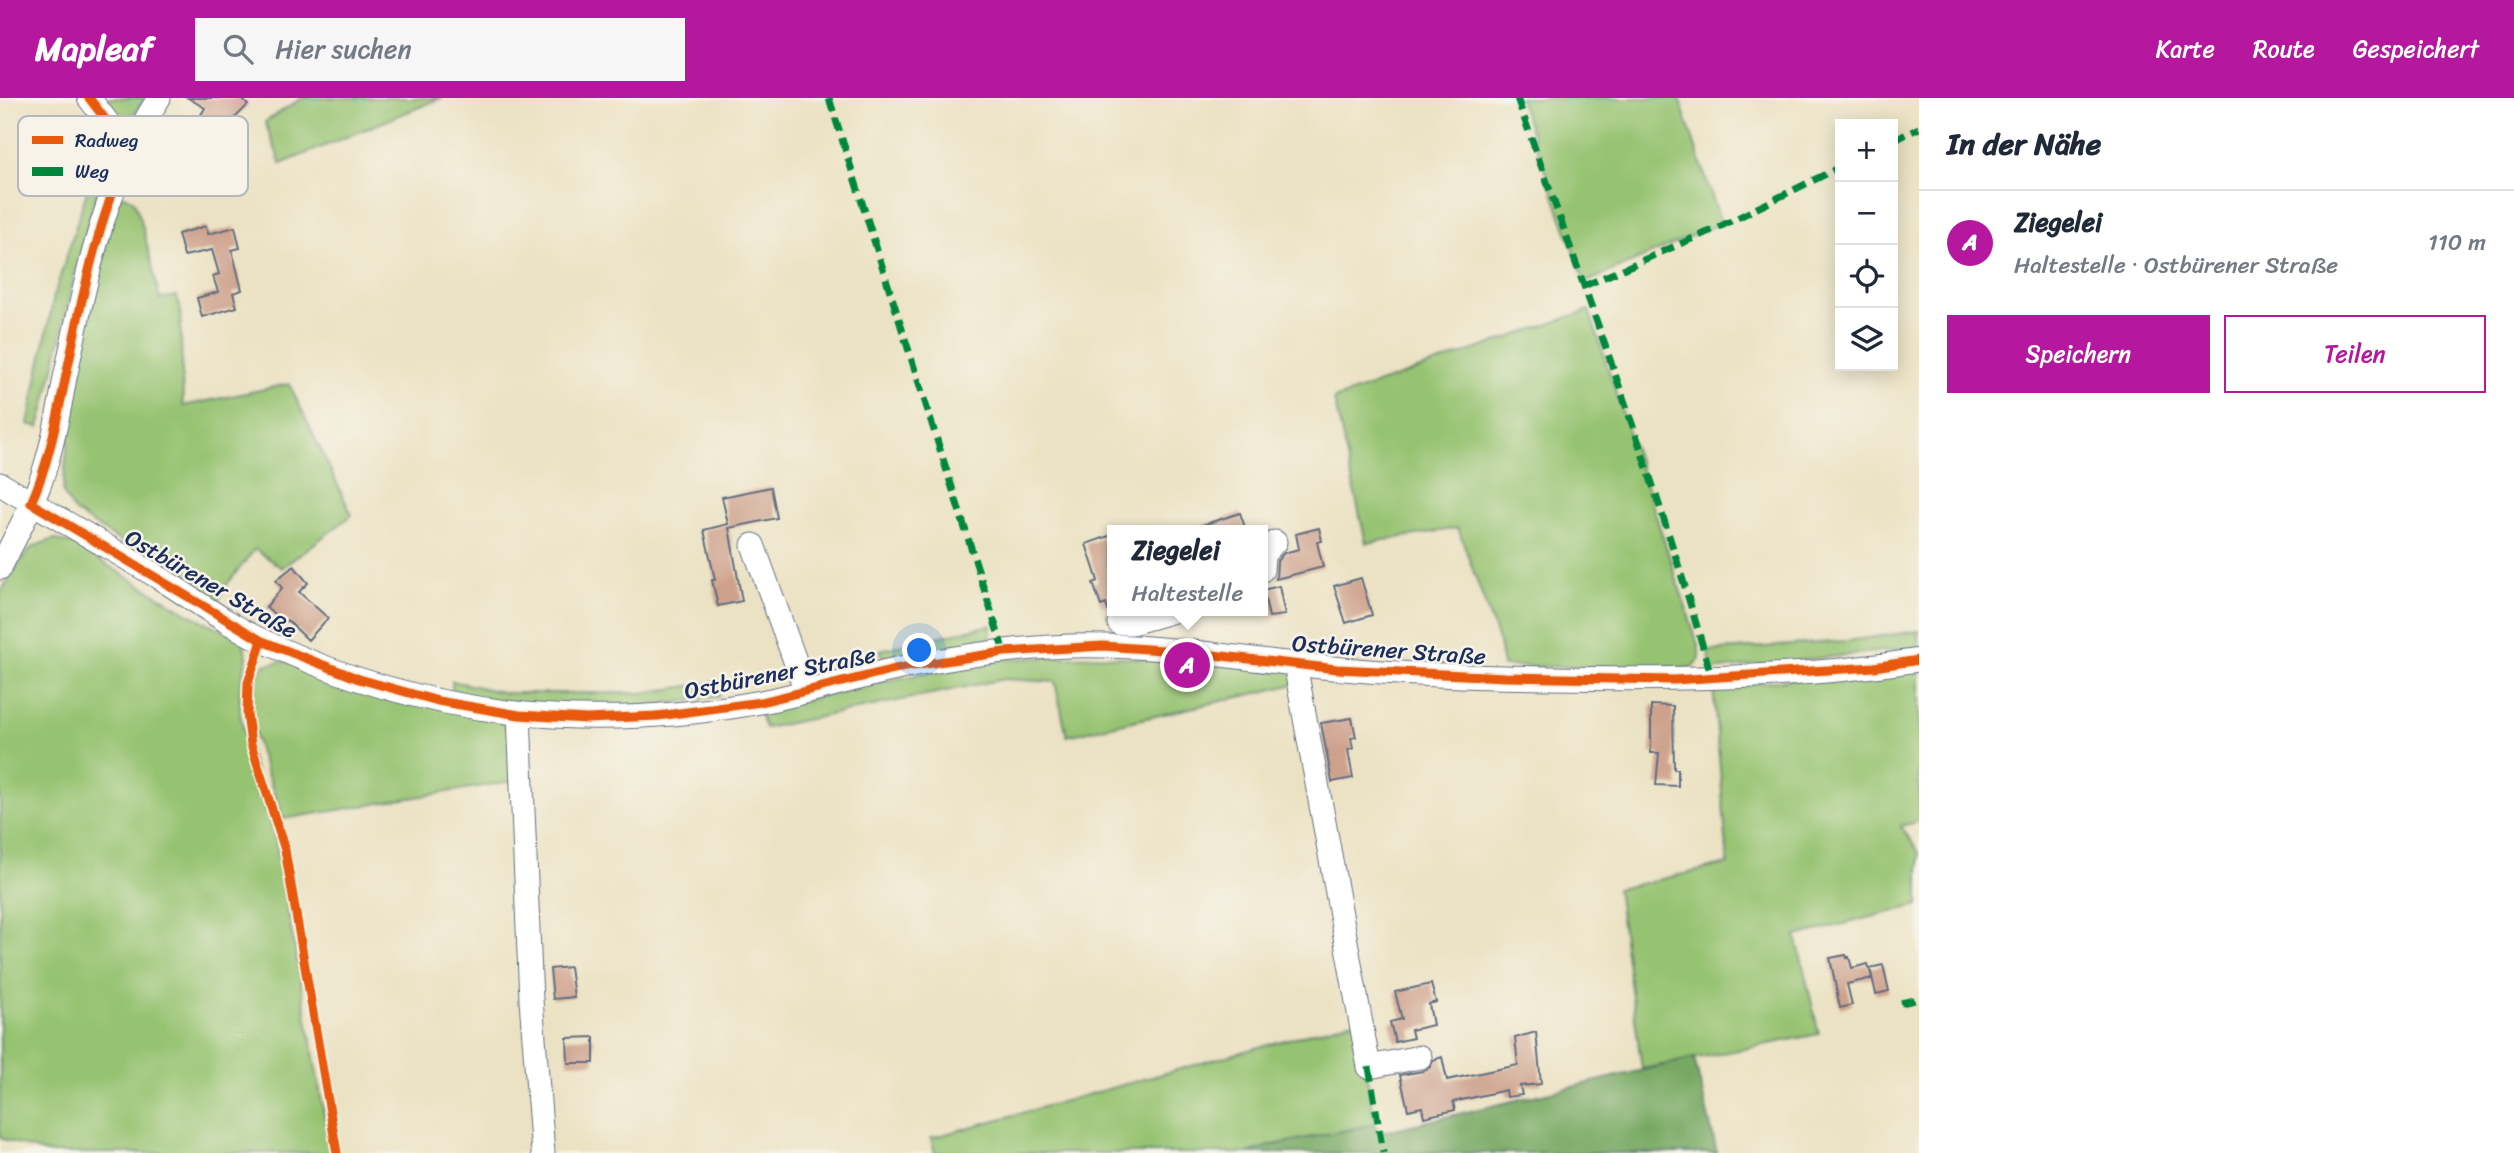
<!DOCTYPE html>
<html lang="de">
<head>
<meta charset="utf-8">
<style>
  :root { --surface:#fff; --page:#f6f6f7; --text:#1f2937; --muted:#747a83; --line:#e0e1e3; --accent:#b5179e }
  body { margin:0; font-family:Sriracha,sans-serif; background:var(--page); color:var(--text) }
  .controls { position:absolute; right:21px; top:21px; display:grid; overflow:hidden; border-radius:0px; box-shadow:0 4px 18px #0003 }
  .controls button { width:63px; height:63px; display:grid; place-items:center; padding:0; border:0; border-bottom:2px solid var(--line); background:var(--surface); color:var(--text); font:35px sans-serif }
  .you { position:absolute; left:920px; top:553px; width:24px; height:24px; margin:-18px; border:5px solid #fff; border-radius:50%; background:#1a73e8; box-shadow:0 0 0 10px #1a73e833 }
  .badge { display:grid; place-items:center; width:46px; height:46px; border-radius:50%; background:var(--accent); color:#fff; font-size:23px; font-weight:700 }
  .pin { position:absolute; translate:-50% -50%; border:4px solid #fff; box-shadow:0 2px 7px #0006 }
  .popup { position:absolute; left:1107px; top:427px; width:161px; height:91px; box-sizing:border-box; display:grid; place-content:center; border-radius:0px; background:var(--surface); filter:drop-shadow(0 2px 5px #0005); font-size:23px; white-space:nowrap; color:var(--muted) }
  .popup b { font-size:26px; color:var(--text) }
  .popup::after { content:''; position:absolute; left:50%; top:100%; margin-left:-14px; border:14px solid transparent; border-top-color:var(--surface) }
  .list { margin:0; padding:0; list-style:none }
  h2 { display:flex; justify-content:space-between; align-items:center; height:91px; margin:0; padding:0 28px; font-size:30px }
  h2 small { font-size:23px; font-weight:400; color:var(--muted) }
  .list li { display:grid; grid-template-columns:46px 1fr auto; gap:21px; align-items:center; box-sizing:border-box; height:105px; padding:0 28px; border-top:2px solid var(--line) }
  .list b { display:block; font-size:26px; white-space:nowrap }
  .list p { margin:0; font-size:23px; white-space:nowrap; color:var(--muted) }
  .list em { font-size:23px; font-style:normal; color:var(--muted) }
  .actions { display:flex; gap:14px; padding:21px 28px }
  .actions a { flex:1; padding:16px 0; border:2px solid var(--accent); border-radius:0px; text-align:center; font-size:24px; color:var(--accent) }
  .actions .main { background:var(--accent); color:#fff }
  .icon { flex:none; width:38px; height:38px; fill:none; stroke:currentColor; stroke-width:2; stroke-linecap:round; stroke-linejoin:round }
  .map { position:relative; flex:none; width:1919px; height:1055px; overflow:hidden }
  header { display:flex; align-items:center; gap:42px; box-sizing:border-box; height:98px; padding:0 35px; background:var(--accent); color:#fff }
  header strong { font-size:33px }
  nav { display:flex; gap:38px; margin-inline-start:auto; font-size:24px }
  .search { width:490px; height:63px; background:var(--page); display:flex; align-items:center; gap:18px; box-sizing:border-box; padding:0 24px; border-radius:0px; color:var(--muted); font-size:26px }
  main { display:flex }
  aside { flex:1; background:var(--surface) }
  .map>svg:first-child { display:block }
</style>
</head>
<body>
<header>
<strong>Mapleaf</strong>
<div class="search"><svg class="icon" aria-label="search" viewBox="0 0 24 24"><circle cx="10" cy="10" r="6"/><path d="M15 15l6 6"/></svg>Hier suchen</div>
<nav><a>Karte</a><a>Route</a><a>Gespeichert</a></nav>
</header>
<main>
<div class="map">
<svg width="1919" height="1055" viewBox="0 0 1919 1055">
  <rect width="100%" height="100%" fill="#f7f3e8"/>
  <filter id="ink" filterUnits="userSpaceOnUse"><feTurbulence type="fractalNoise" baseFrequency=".0143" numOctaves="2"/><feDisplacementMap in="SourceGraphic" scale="14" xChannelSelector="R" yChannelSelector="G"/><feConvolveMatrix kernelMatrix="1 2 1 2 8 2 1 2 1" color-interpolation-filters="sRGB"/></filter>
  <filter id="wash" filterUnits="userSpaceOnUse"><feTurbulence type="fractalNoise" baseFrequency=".00686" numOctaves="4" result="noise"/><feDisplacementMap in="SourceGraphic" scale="28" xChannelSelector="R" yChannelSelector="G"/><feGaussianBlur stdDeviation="1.57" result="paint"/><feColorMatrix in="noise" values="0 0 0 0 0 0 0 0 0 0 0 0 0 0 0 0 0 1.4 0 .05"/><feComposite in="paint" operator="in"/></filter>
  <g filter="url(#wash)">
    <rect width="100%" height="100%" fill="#ebe2c3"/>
    <path fill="#96c371" stroke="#587968" stroke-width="2" d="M95,0H145L135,15L124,22L110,20Z
      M302,0H441L281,66L265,24Z
      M1519,0H1679L1721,125L1585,185Z
      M109,39L116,47C109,68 100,88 94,108C70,180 60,256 39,329L28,326L54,198L95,67Z
      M126,98L134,103L141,122L160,201L176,198L180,207L183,308L289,286L352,417L282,470L255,451L225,489L217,506L75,414L63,395L66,360L81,254L117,99Z
      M1589,212L1698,547L1700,561L1690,570L1503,568L1499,545L1458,430L1366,445L1334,301Z
      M54,441L74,447L189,516L243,542L247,559L240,587V616L247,647L276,746L331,1055H46L0,1040V495L16,469L32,449Z
      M991,527L990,542L885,563L880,552Z
      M1919,533V549L1712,572L1708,553L1846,543Z
      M1102,558L1293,570L1296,586L1067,638L1055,584L1004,581L765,630L759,613L900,580L1005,561Z
      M284,563L502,624L513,637L514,683L284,721C271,684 243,626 253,586C254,580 260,573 264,567Z
      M1919,570V723L1901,728L1919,755V807L1796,838L1819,936L1642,971L1617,791L1728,766L1713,589Z
      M452,583L506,595H641L717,584L719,599L647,608H525L452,596Z
      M1357,922L1375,1026L1274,1047L1247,1055H935L931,1040Z"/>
    <path fill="#78a963" stroke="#4a6c60" stroke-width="2" d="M1694,960L1717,1055H1247L1274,1047L1375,1026L1378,1035Z"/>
    <g id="blocks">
      <path fill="#cda18c" d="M188,0H241L248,7L236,19L204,36L220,51L196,77L171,53L193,30L205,10Z
        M206,128L208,136L235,129L240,150L232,152L242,192L233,195L237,209L202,219L197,200L218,194L213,178L219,176L212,152L184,158L178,136Z
        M771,389L777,420L729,430L742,503L718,508L712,482H715L704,432L728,426L722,399Z
        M1240,415L1246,432H1197L1196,429Z
        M1319,430L1322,443L1317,444L1323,469L1276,481L1277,463L1284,455L1299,451L1296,436Z
        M1112,437V513L1109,515L1106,506L1101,508L1093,485L1098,483L1086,446Z
        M294,468L308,485L299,494L328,520L308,542L287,522L284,525L266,509L282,490L276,482Z
        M1361,480L1372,517L1346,525L1334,488Z
        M1279,488L1285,517L1269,519L1263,492Z
        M1651,607L1673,608L1674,671H1678V688L1656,687L1659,655H1651Z
        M1352,620L1356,639L1351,640L1353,651L1348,652L1353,680L1332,684L1321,625Z
        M1846,857L1847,860L1849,859L1852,870L1868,866L1872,880L1847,886L1852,907L1840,910L1830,860Z
        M1883,867L1889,893L1876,896L1870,870Z
        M570,869L574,899L553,901L550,871Z
        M1431,886L1436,904L1429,906L1433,927L1411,932L1413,940L1395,944L1390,924L1402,921L1395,894Z
        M1536,934L1541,986L1520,988L1522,997L1507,999L1506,992L1453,1004L1455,1012L1424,1019L1422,1009L1408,1012L1400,977L1423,973L1430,969L1433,962L1442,959L1447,982L1518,967L1515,940Z
        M594,939V965H568L567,940Z"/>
    </g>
  </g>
  <g filter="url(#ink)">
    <use href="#blocks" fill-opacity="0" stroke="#646e81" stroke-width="2"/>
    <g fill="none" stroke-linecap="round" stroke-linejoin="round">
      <defs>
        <path id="minor" d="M89,0L129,52
          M0,386C54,418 109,449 163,482C196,503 230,528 265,544C425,619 588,636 761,604C807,595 851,581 896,571C963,557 1036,546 1104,548C1180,549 1256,563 1332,570C1405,577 1479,579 1551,580C1674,582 1797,581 1919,562
          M753,447L806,593
          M0,470C17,435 37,401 47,363C55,336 60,308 65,280C86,181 103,87 159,0
          M1262,472L1263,457L1275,444
          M1119,525H1132L1174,513
          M1295,566L1369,969L1420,959
          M519,617L531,902L543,1055"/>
      </defs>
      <use href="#minor" stroke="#646e81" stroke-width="25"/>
      <use href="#minor" stroke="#fff" stroke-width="23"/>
      <path stroke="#00873e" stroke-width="7" stroke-dasharray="14 7" stroke-linecap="butt" d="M829,0L1004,554
        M1517,0C1585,192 1657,384 1712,581
        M1893,43L1919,30
        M1584,188L1721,128L1840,69
        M1901,905L1919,901
        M1369,969L1383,1055"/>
      <defs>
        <path id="cycleway" d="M89,0L129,52C100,119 84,188 70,259C59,308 52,358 31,405L262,543L359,581L438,603L519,617L587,621L658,618L761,604L899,570L1004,554L1103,548L1177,553L1337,571L1505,579L1674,582L1874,569L1919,562
          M262,543L248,585L247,616L251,646L285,752L337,1055"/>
      </defs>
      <use href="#cycleway" stroke="#f7f3e8" stroke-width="13"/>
      <use href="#cycleway" stroke="#e8590c" stroke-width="9"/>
    </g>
  </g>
  <g text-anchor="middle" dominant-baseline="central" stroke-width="5" stroke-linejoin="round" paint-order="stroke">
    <g font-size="23" fill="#1b2f5e" stroke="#f7f3e8">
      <text transform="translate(211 486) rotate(30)">Ostbürener Straße</text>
      <text transform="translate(1389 552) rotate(4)">Ostbürener Straße</text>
      <text transform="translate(780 575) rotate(-11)">Ostbürener Straße</text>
    </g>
  </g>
  <rect x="18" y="18" width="230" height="80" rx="10" fill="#f7f3e8" stroke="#b5b8bf" stroke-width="2"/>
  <rect x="32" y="38" width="31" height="8" fill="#e8590c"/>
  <rect x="32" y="69" width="31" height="9" fill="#00873e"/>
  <g font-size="19" fill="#1b2f5e">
    <text x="75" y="49">Radweg</text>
    <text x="75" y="80">Weg</text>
  </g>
</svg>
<div class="controls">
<button>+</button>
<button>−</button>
<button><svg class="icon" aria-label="locate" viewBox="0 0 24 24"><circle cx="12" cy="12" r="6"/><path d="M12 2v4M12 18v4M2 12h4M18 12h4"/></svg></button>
<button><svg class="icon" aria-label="layers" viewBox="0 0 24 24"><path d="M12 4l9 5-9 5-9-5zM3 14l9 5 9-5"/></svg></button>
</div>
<div class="you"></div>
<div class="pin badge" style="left:1187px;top:567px">A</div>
<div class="popup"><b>Ziegelei</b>Haltestelle</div>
</div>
<aside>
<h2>In der Nähe<small></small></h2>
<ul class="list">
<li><span class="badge">A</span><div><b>Ziegelei</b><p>Haltestelle · Ostbürener Straße</p></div><em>110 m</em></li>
</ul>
<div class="actions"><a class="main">Speichern</a><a>Teilen</a></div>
</aside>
</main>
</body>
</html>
